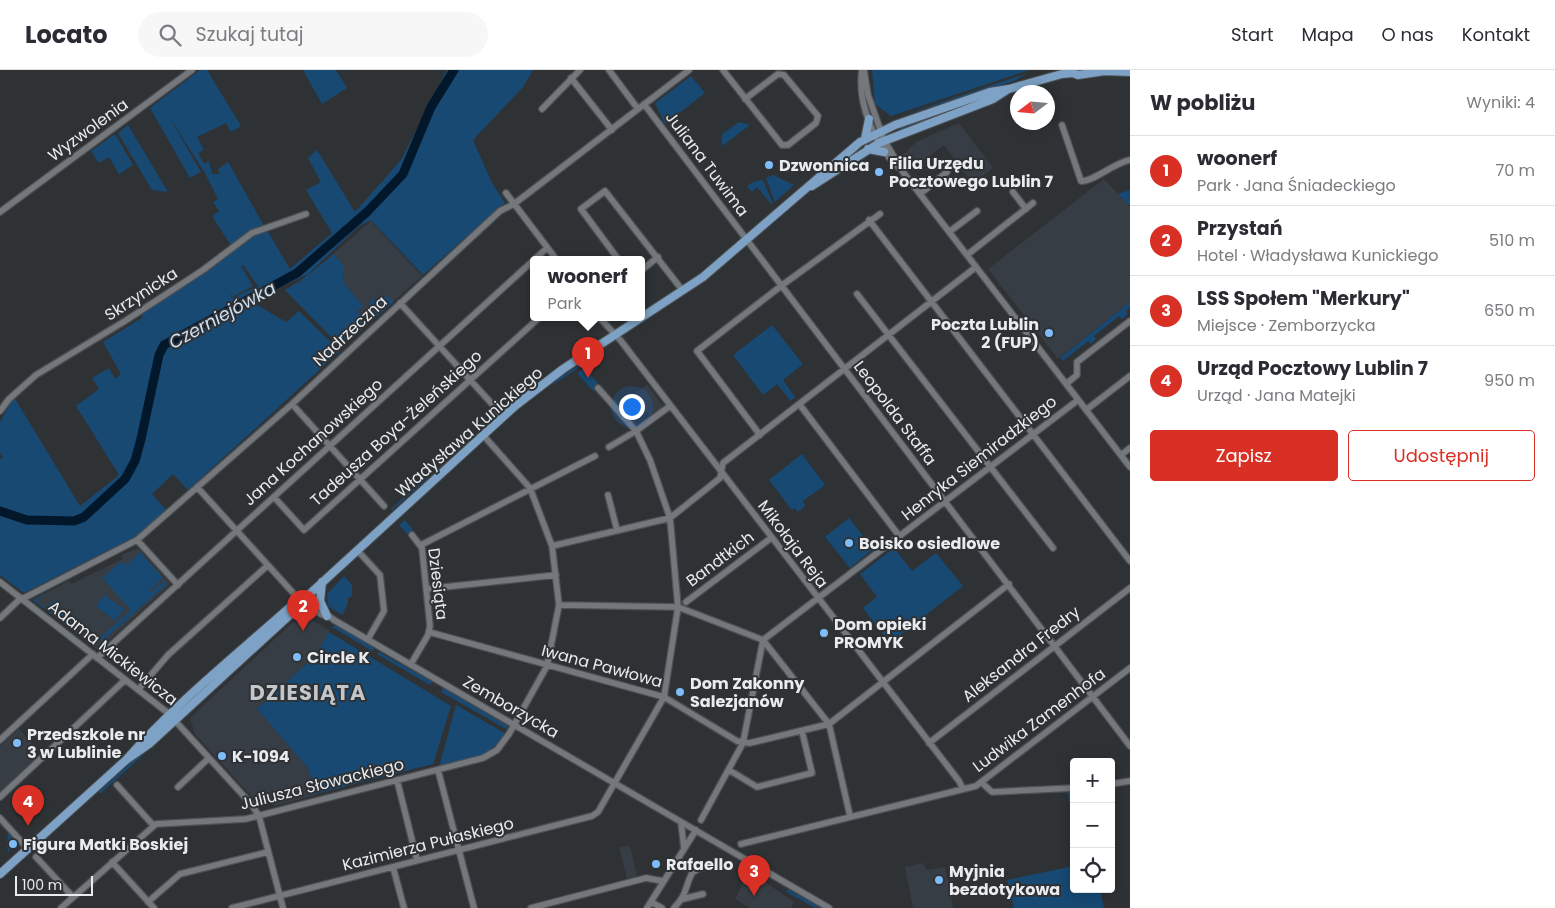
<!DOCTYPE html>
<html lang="pl">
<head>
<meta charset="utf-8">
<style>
  :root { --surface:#fff; --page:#f7f7f7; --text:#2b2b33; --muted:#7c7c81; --line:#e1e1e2; --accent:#d93025 }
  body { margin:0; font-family:Poppins,sans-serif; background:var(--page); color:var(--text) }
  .controls { position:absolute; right:15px; bottom:15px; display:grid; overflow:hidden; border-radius:5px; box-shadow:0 2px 12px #0003 }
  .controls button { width:45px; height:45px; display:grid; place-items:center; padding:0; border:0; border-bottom:1px solid var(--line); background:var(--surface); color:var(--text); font:25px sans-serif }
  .compass { position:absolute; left:1010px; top:15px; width:45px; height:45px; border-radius:50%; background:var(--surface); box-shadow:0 2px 12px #0003; rotate:254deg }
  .scale { position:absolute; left:15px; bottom:12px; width:78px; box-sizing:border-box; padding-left:5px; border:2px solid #e9ebee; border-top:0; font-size:14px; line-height:18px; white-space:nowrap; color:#e9ebee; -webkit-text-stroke:4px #2f3235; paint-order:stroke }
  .you { position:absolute; left:631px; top:336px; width:18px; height:18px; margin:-12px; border:4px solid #fff; border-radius:50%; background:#1a73e8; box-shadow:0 0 0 8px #1a73e833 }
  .badge { display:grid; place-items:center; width:32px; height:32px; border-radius:50%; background:var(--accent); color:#fff; font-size:16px; font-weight:700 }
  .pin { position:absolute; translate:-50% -41px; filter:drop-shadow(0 1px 2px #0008) }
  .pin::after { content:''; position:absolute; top:26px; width:18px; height:15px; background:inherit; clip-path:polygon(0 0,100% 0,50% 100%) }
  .popup { position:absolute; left:530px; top:186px; width:115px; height:65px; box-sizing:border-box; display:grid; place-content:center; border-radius:5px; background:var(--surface); filter:drop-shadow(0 1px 4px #0005); font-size:16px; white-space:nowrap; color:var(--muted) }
  .popup b { font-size:19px; color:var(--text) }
  .popup::after { content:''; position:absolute; left:50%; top:100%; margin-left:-10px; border:10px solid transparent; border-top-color:var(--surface) }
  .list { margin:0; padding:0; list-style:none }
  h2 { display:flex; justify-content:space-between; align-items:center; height:65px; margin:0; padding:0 20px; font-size:21px }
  h2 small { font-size:16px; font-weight:400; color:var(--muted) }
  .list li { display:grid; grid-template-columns:32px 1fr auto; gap:15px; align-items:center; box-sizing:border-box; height:70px; padding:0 20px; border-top:1px solid var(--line) }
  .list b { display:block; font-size:19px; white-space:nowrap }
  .list p { margin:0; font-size:16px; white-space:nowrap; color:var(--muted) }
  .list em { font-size:16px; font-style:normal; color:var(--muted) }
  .actions { display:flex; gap:10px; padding:15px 20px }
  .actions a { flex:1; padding:11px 0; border:1px solid var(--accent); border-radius:5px; text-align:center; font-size:18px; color:var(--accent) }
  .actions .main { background:var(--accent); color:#fff }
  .icon { flex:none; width:28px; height:28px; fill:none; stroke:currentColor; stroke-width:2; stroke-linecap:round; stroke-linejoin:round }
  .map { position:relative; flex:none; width:1130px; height:838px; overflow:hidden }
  header { display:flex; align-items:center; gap:30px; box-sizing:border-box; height:70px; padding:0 25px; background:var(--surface); border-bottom:1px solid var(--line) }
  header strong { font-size:24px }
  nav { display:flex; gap:28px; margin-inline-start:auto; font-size:18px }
  .search { width:350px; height:45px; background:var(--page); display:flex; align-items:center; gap:12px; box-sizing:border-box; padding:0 18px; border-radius:28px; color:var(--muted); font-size:19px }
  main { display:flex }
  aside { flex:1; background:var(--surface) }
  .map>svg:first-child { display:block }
</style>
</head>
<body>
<header>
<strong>Locato</strong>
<div class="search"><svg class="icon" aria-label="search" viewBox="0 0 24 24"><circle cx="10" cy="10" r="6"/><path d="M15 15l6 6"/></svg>Szukaj tutaj</div>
<nav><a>Start</a><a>Mapa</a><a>O nas</a><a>Kontakt</a></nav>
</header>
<main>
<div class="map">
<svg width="1130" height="838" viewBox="0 0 1130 838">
  <rect width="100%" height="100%" fill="#2f3235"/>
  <path fill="#363d44" d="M959,53L993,98L973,114L944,75L911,99L901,87L916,72Z
    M1104,109L1130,137V232L1058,289L988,199Z
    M371,151L422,206L341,277L285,220L308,206Z
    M647,315L663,336L650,346L633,325Z
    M138,478L170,514L98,580L33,530L69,511L71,514L123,489L121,485Z
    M305,549H310L330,561L315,586L257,639L308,698L316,725L274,736L262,720L253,728L195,664L190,648L292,553Z
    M19,659L35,677L30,683L35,689L0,722V676Z
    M630,776L637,806L627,809L619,777Z
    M924,793L926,800L945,797L953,838H913L905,797Z
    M749,801L794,832L791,838H750L735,829Z"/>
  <path fill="#174973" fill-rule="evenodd" d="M200,0H207L241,56L231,62L226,53L197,67L204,80L198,83L204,94L209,91L212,104H220L218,99L228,92L264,156L232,177L212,146L219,141L213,132L218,129L204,101L169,47L201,102L190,108L150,38Z
    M303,0H336L347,18L322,34Z
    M447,0H533L523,17L473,70L492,113L505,133L423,205L371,150L359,156L308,204L250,231L286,252L299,241L340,281L188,420L173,404L152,424L166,440L135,467L24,523L0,505V389L3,388L0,383V352L14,327L80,436L119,405L76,336L99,319L92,308L109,298L115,309L121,304L103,272L143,247L141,244L248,168L267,160L290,199L332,163L306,120L321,112L308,88L317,80L355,142L401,90ZM243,195L258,216L232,228L226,218L232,227L253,216L241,196Z
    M872,0H1029L891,46L875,34Z
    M1028,3L1014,11L894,48Z
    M691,6L705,23L665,54L655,33Z
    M999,22V24L899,61L898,59L960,34Z
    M739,52L750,55L722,76V64Z
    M128,55L168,122L152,120L118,63Z
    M115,64L133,95L119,104L109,87L99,93L91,81Z
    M773,105L794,115L775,132L766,108Z
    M763,110L773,134L772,135L757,117L752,122L747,116L753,112Z
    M1130,120V134L1128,135L1118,124Z
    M334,184L344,197L343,212L363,236L357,241L361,245L368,241L371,230L387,226L394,232L341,277L285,220L299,212Z
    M1130,232V237L1126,241L1128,244L1122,249L1119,246L1094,266L1096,269L1091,274L1088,271L1063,291L1060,288Z
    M772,255L803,294L783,310L795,327L791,331L777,314L763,325L733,285Z
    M588,289L590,290L553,315L558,309Z
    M585,298L599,315L593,321L577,303Z
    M802,384L825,415L803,431L805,436L798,442L795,438L792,440L769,410Z
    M426,407L427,409L391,441L392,438Z
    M849,448L873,479L850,498L825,467Z
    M405,450L413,460L408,465L399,455Z
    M894,478L912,501L936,483L963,516L890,573L863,538L877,527L860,504Z
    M140,482L163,508L149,521L151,522L165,511L167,514L102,571L100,568L131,540L102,508L122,491L127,495Z
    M344,506L352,515V526L348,528V533L342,545L328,536L327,524Z
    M49,521L36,530L45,538L54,530L59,538L55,541L57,544L62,542L80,566L33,530Z
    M104,525L124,539L115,551L96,536Z
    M336,555L373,577L374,582L332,557Z
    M329,562L451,636L433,694L316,724L308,698L257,639L315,586Z
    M379,582L433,612L430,615L377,584Z
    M443,618L508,656V660L441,622Z
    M456,635L506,664L487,684L439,697Z
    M161,665L163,667L100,724L99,722Z
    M1074,720V754L1067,721Z
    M8,763L17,774L8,782L7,776L13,775L12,773L7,775Z
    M1074,796V819H1100L1104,838H1014L1007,810Z
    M789,820L819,837L815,838L785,821Z"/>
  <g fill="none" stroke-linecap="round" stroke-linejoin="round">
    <path stroke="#03172a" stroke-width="9" d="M0,441L27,450L74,451L84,447L125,409L135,391L141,369L159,285L164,275L297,203L367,142L403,104L431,37L454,0"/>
    <defs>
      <path id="minor" d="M609,0L638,39
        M723,0L782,75H788L816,53L818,46L784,5L778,4L745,29
        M862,0C857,33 874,74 898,97
        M864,0L868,25L884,70L903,102L1130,397
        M571,8L612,60
        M644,34L1130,676
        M542,39L580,0
        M1062,55L1081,111C1091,113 1114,93 1130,90
        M1013,122L1026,139
        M506,123L556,189
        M920,124L947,102
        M0,142L192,0
        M869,150L1130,491
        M949,162L977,141
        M967,185L1033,133
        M618,189L581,139L605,121L683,221
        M642,200L658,187
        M857,224L1053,478
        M400,233L503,346
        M599,247L621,271L959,711L963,719
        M1066,314L1077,305V292L1130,251
        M292,334L384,436
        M800,335L900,467
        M1086,340L1130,306
        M0,341L9,329L36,305L125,251L203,200L252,163L306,144
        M760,365L697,281L781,216L880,144
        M609,377L636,361L670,336
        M1121,385L1130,378
        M197,417L295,525L307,537L323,545
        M608,425L617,460
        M274,427L304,460L540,247
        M137,470L178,515
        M421,475L595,386
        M552,476L670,448L720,408L723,393L976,197
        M357,480L380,505L384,541L368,569
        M0,512L168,643L252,735L259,746L283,838
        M426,519L556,505
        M22,529L137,470L292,334L500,141L514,134L689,0
        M302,531L310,532L334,550L829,838
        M686,532L771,468
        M559,535L678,537L763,570L829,654L850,746
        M0,548L21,528
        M429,562L664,627L737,671L750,673L829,654L1009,514
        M97,588L547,178
        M411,594L428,565L430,556L422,478L412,465
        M138,620L168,585L267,496
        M0,670L93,584
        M929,673L1130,518
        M438,700L474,838
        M729,700L757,717L812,703L802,661
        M397,710L417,790
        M982,713L992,722L1074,718
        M1111,714L1130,711
        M117,715L153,755
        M178,717L209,688
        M0,727L125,610
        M0,748L28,779
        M701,750L743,673L763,570L1078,330
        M681,752L684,778
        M741,774L976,716L1130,598
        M36,787L73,827
        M112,792L154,838
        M393,797L404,838
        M683,829L703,824
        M148,832L180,804L268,782
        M651,832L662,838
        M61,838L156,754L246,749L483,688L497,680L509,664L547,596L559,535L552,476L530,418L483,365
        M232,838L592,746L598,742L664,627L678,537L670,448L650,390L636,361L598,318
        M531,838L646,808L663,811
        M647,838L696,760
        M674,838C688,823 684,819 692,803L698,799L716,794"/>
      <path id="major" d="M865,69L869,49
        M868,79L884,82
        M812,116L879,73L993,29L1007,20
        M322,512L320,531L327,546
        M126,690L149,674L293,542L302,531L515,336L563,299L703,207L860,72L895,55L990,22L1009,19L1062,4L1073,3L1078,5L1105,1L1130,2
        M0,804L126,690C175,634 234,587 289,538L298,533"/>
    </defs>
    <use href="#minor" stroke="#4e5053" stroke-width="8"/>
    <use href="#major" stroke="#4e5053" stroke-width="10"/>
    <use href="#minor" stroke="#74787c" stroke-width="5.5"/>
    <use href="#major" stroke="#7ea2c5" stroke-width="8"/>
  </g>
  <g fill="#7ebdf9" stroke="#2f3235" stroke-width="2">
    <circle cx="769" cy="95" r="5"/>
    <circle cx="879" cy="102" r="5"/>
    <circle cx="1049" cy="263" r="5"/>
    <circle cx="849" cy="473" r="5"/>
    <circle cx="824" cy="563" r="5"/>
    <circle cx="297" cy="587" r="5"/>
    <circle cx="680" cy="622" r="5"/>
    <circle cx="17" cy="673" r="5"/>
    <circle cx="222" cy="686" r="5"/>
    <circle cx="13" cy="774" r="5"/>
    <circle cx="656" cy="794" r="5"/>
    <circle cx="939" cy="810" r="5"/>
  </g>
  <g text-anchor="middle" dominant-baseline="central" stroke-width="4" stroke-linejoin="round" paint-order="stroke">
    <g font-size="16" fill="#e9ebee" stroke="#2f3235">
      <text transform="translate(88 60) rotate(-36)">Wyzwolenia</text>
      <text transform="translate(707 94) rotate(53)">Juliana Tuwima</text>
      <text transform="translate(141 224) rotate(-33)">Skrzynicka</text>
      <text transform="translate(350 261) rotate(-43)">Nadrzeczna</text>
      <text transform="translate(895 343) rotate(53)">Leopolda Staffa</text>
      <text transform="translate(396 358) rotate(-42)">Tadeusza Boya-Żeleńskiego</text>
      <text transform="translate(469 362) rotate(-41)">Władysława Kunickiego</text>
      <text transform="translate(313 372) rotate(-42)">Jana Kochanowskiego</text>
      <text transform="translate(979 388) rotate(-38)">Henryka Siemiradzkiego</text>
      <text transform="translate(793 474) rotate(53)">Mikołaja Reja</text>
      <text transform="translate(720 489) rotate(-37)">Bandtkich</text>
      <text transform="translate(438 514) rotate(83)">Dziesiąta</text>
      <text transform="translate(113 583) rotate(38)">Adama Mickiewicza</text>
      <text transform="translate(1021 584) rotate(-38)">Aleksandra Fredry</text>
      <text transform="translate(602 596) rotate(15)">Iwana Pawłowa</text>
      <text transform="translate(511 637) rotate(30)">Zemborzycka</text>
      <text transform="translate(1039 650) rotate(-37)">Ludwika Zamenhofa</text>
      <text transform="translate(322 714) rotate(-14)">Juliusza Słowackiego</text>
      <text transform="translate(428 774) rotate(-14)">Kazimierza Pułaskiego</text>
    </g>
    <g font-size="16" font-weight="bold" fill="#e9ebee" stroke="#2f3235" text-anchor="start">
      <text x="889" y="93">Filia Urzędu<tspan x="889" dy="18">Pocztowego Lublin 7</tspan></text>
      <text x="779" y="95">Dzwonnica</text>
      <text x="1039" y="254" text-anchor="end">Poczta Lublin<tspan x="1039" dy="18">2 (FUP)</tspan></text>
      <text x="859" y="473">Boisko osiedlowe</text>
      <text x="834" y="554">Dom opieki<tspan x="834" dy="18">PROMYK</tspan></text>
      <text x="307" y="587">Circle K</text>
      <text x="690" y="613">Dom Zakonny<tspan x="690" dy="18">Salezjanów</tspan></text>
      <text x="27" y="664">Przedszkole nr<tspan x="27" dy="18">3 w Lublinie</tspan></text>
      <text x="232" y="686">K-1094</text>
      <text x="23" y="774">Figura Matki Boskiej</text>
      <text x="666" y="794">Rafaello</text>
      <text x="949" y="801">Myjnia<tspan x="949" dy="18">bezdotykowa</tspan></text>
    </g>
    <g font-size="18" font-style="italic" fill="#cfe0f1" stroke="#2f3235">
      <text transform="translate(222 245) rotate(-29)">Czerniejówka</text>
    </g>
    <g font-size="21" font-weight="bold" letter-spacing="1" fill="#c3c7cb" stroke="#2f3235">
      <text x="308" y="622">DZIESIĄTA</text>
    </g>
  </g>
</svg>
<div class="controls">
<button>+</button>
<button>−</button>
<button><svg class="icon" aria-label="locate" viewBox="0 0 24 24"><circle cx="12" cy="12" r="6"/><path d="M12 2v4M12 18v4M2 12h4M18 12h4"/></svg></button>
</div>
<svg class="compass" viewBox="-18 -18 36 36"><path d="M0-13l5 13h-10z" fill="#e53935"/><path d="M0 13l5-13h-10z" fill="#7c7c81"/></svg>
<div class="scale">100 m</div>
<div class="you"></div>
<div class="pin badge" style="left:588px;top:308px">1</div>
<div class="popup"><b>woonerf</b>Park</div>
<div class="pin badge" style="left:303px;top:561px">2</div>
<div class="pin badge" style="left:754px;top:826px">3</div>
<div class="pin badge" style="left:28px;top:756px">4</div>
</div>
<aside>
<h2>W pobliżu<small>Wyniki: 4</small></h2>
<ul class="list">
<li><span class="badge">1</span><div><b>woonerf</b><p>Park · Jana Śniadeckiego</p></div><em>70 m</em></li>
<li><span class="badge">2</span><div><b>Przystań</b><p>Hotel · Władysława Kunickiego</p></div><em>510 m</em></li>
<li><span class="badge">3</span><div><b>LSS Społem &quot;Merkury&quot;</b><p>Miejsce · Zemborzycka</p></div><em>650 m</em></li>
<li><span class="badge">4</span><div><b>Urząd Pocztowy Lublin 7</b><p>Urząd · Jana Matejki</p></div><em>950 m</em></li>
</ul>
<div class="actions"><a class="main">Zapisz</a><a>Udostępnij</a></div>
</aside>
</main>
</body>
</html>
